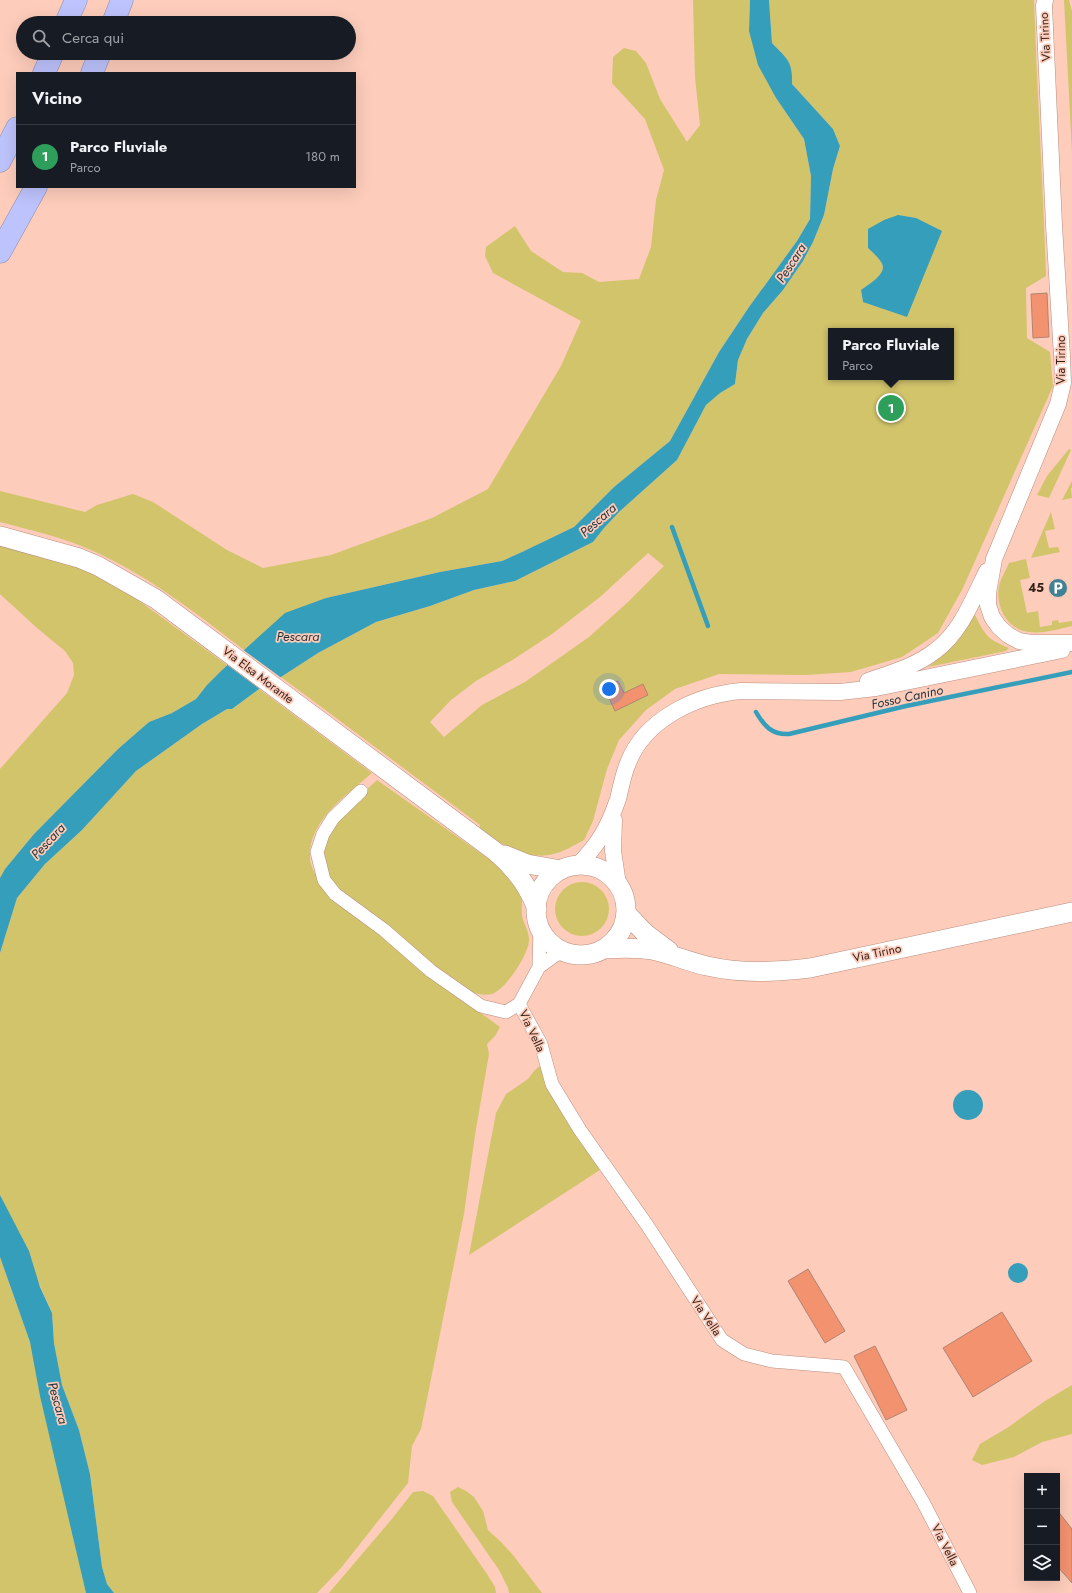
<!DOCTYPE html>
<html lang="it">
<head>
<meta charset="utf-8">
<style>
  :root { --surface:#171b24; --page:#242831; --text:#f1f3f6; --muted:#9ea1a6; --line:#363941; --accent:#b45309 }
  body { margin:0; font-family:Jost,sans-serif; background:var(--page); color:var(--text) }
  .controls { position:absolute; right:12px; bottom:12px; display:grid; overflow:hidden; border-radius:0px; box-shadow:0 4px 16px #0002 }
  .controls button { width:36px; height:36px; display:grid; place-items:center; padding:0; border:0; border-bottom:1px solid var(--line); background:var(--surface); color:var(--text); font:20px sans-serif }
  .you { position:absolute; left:609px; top:689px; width:14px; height:14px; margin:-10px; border:3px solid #fff; border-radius:50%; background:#1a73e8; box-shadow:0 0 0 6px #1a73e833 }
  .badge { display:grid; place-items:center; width:26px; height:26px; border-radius:50%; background:var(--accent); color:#fff; font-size:13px; font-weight:700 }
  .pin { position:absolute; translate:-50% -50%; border:2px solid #fff; box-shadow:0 1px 4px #0006 }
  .popup { position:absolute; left:828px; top:328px; width:126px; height:52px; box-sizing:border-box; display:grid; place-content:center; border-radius:0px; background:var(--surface); filter:drop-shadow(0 1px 3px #0005); font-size:13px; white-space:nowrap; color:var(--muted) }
  .popup b { font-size:15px; color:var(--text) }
  .popup::after { content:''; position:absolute; left:50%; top:100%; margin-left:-8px; border:8px solid transparent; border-top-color:var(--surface) }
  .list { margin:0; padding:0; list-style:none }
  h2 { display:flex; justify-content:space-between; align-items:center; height:52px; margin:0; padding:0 16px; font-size:17px }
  h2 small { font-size:13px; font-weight:400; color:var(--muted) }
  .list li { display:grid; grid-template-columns:26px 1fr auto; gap:12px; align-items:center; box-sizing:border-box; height:64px; padding:0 16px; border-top:1px solid var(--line) }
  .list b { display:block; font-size:15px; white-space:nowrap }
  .list p { margin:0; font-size:13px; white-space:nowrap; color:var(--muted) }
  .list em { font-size:13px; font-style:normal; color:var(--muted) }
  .icon { flex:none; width:22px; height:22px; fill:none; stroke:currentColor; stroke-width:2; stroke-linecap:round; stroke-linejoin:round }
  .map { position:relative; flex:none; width:1072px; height:1593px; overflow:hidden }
  .search { position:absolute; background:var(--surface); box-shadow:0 4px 16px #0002; left:16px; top:16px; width:340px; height:44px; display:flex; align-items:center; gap:10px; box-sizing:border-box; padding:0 14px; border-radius:22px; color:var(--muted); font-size:15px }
  .panel { position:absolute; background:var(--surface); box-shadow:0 4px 16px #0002; left:16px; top:72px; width:340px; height:116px; border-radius:0px }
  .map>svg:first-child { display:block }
</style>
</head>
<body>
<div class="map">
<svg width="1072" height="1593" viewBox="0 0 1072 1593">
  <rect width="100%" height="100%" fill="#fdccbb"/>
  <path fill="#d2c46b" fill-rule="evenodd" d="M693,0H750L749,31L776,98L804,139L811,176L810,219L797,241L749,307L719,352L670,441L614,487L574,527L522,552L502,561L440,572L326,598L254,641L244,650C192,610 140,569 79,545C54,535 26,529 0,522V491L85,512L97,505L133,494L153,502L227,550L263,568L331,555L432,518L488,489L561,366L581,321L493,273L485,256L486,247L515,226L531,251L563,272L582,273L599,282L639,279L651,247L656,200L664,170L645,119L612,83L613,57L624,48L636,51L646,63L660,99L687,142L700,125L695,77Z
    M769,0H1034C1037,92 1043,184 1046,276L1026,288L1027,338L1050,352L1053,386L963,588L938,633L902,657L851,672L806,675L719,674L675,689L646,710L619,740L607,769L593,821L584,840C574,845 564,852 553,854C525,861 501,844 479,829L480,825L281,677L318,653L376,622L430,606L474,590L515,581L593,542L604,528L619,512L677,460L706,405L718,394L735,384L738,360L747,339L763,313L783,290L803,261L813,242L824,215L833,169L840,146L833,129L792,84C793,61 787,59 772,43ZM942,231L863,302L861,290C869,284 889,273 881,262C878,257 872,252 868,248ZM831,331H951V377H831ZM648,553L664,566L628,602L589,637L525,682L482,705L444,737L430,722L451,700L476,681L514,659L552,634L600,597Z
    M1064,0H1069L1072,11V152Z
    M1069,449L1071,450L1049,498L1037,495L1047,476Z
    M1072,481V488H1071L1072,498L1062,500Z
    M1051,512L1055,529L1045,531L1049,548L1058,547L1060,552L1031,558Z
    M0,545L76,566L116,584L227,665L207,685L196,699L172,713L149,722L118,749L34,834L5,869L0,878V769L67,693L74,675L73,663L65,651L37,628L0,594Z
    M1026,559L1030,578L1020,580L1027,613L1038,611L1040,627L1052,625V621L1058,620L1059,623L1072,621V626C1058,629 1044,634 1029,632C1007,630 995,606 999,586C1001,578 1006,570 1009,563Z
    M975,615C985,635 987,639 1009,648L1006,651L928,667C951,651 959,637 975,615Z
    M259,689L372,773C347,795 308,820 310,858C310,868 319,880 324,889L429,975L500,1027L495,1036L487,1044L489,1054L475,1135L464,1214L421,1429L412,1446L408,1483L341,1568L317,1593H114L107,1584L102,1567L90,1474L79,1430L62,1385L54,1343L52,1313L0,1195V953L17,898L45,864L82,830L136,771L202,724L227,709H232Z
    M377,780L513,876C515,881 520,887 521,892C523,898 521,909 522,916C524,925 529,931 529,940C529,954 506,989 492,994C481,997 469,991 460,987L334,888C331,882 327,875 325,868C313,833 355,801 377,780Z
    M555 909a27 27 0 1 1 54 0a27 27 0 1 1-54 0Z
    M542,1064L603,1168L469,1255L496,1113L506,1094L528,1079L535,1070Z
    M0,1257L30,1342L86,1593H0Z
    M1072,1385V1434L1042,1442L1014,1457L982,1465L972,1460L980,1444L1007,1428L1045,1401Z
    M458,1487L466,1491L474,1497L483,1511L488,1530L501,1542L513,1555L542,1593H509L508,1588L499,1570L452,1502L450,1492Z
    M423,1491L433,1496L487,1574L495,1587L496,1593H329L391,1520L413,1492Z"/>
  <path fill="#349ebb" d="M750,0H769L772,43C787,59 793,61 792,84L833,129L840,146L833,169L824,215L813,242L803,261L783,290L763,313L747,339L738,360L735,384L720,393L706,405L677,460L619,512L604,528L593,542L515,581L474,590L430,606L376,622L318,653L281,677L259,689L232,709H227L202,724L136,771L82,830L45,864L17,898L0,953V878L5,869L34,834L118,749L149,722L172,713L196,699L207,685L223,669L285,613L326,598L440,572L502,561L522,552L574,527L614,487L670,441L719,352L749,307L797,241L810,219L811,176L804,139L776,98L758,65L749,31Z
    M898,215L916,218L942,231L907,317L863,302L861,290C869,284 889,273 881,262C878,257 872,252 868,248V229L884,220Z
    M953 1105a15 15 0 1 1 30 0a15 15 0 1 1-30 0Z
    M0,1195L29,1251L40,1287L52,1313L54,1343L62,1385L79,1430L90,1474L102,1567L107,1584L114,1593H86L40,1396L30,1342L0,1257Z
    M1008 1273a10 10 0 1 1 20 0a10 10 0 1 1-20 0Z"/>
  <path fill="#fdccbb" d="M242,649L283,679L261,690L226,664Z"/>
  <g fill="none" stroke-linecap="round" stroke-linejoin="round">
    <path stroke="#349ebb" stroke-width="4.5" d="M672,527L708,626
      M756,712C764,726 772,735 789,734L906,706L1072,672"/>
  </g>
  <path fill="#f3926f" stroke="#b18474" d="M1047,293L1049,337L1033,338L1031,294Z
    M618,681L624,693L643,684L648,695L615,711L604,687Z
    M808,1269L845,1331L825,1343L788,1281Z
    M1002,1312L1032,1361L973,1397L943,1348Z
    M875,1346L907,1410L886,1420L854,1356Z
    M1057,1510L1072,1529V1583L1057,1566Z"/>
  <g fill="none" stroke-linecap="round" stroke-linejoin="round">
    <defs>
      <path id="minor" d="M361,791L333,818L323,834L317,852L324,880L335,894L384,930L431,971L481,1006L506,1012L519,1004L539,967L554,956L564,951
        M539,967L540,927
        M519,1004L541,1044L552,1084L580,1130L647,1225L722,1340L744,1354L772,1361L844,1367L923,1502L970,1593"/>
      <path id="tertiary" d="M1045,0L1044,6L1054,225L1062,356L1063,383L1058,404L994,559L988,593V605L992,617L999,627L1008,635L1019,641L1031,643H1072
        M868,681C891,673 916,666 935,651C961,632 973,599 987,571
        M614,820L613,851L618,884
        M577,866C599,844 608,828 618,799C621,787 623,775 628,763C645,719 696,695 741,691L840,692L876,688L1062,650"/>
      <path id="secondary" d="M0,536L79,558L98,566L156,599L496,852C515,868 528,885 537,909
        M505,855L527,864L561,870
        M536 910a45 45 0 1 1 90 0a45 45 0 1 1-90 0Z
        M626,913L645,933L669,951
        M603,949C619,948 636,947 652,950C671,954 689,962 707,966C742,974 775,972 810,968L1072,912"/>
      <path id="motorway" d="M66,23L76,0
        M113,23L122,0
        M44,73L53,53
        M92,73L100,53
        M0,161L17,128
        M0,252L36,187"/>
    </defs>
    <use href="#minor" stroke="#bb8d7d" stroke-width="14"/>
    <use href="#tertiary" stroke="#bb8d7d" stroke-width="17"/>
    <use href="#secondary" stroke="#bb8d7d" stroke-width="20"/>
    <use href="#motorway" stroke="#8c8aad" stroke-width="23"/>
    <use href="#minor" stroke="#fff" stroke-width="13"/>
    <use href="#tertiary" stroke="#fff" stroke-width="16"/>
    <use href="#secondary" stroke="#fff" stroke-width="19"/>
    <use href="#motorway" stroke="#bdc3fc" stroke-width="22"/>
  </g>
  <defs>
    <symbol id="parking-disc" viewBox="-11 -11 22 22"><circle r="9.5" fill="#418194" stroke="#fdccbb"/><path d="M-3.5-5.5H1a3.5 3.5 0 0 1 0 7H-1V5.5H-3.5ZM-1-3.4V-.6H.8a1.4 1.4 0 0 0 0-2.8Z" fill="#fff"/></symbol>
  </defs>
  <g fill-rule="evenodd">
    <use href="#parking-disc" x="1047" y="577" width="22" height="22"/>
  </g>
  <g text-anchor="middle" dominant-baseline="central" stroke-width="3.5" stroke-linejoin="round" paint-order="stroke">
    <g font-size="12" fill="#311f19" stroke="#fdccbb">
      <text transform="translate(1045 37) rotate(-93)">Via Tirino</text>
      <text transform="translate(1061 360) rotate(-90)">Via Tirino</text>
      <text transform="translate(258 675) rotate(37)">Via Elsa Morante</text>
      <text transform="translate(877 953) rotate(-12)">Via Tirino</text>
      <text transform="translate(532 1031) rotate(65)">Via Vella</text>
      <text transform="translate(706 1316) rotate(56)">Via Vella</text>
      <text transform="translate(945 1545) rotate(63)">Via Vella</text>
    </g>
    <g font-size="12" font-weight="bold" fill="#311f19" stroke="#fdccbb" text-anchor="end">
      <text x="1044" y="588">45</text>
    </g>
    <g font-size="13" font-style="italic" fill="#1d343b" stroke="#fdccbb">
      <text transform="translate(791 263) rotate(-57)">Pescara</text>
      <text transform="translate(598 520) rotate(-41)">Pescara</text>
      <text x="298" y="636">Pescara</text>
      <text transform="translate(907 697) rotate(-12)">Fosso Canino</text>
      <text transform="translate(48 841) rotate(-47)">Pescara</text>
      <text transform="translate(58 1403) rotate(74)">Pescara</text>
    </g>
  </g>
</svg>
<div class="controls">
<button>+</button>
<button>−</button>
<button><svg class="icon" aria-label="layers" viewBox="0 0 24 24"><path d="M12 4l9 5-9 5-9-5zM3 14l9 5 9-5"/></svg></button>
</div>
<div class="you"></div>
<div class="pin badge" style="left:891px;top:408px;background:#2e9e5b">1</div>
<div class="popup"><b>Parco Fluviale</b>Parco</div>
<div class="search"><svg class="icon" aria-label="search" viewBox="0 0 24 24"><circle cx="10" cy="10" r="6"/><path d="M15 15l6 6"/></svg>Cerca qui</div>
<section class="panel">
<h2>Vicino<small></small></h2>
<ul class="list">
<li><span class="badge" style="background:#2e9e5b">1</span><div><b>Parco Fluviale</b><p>Parco</p></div><em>180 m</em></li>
</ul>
</section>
</div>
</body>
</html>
